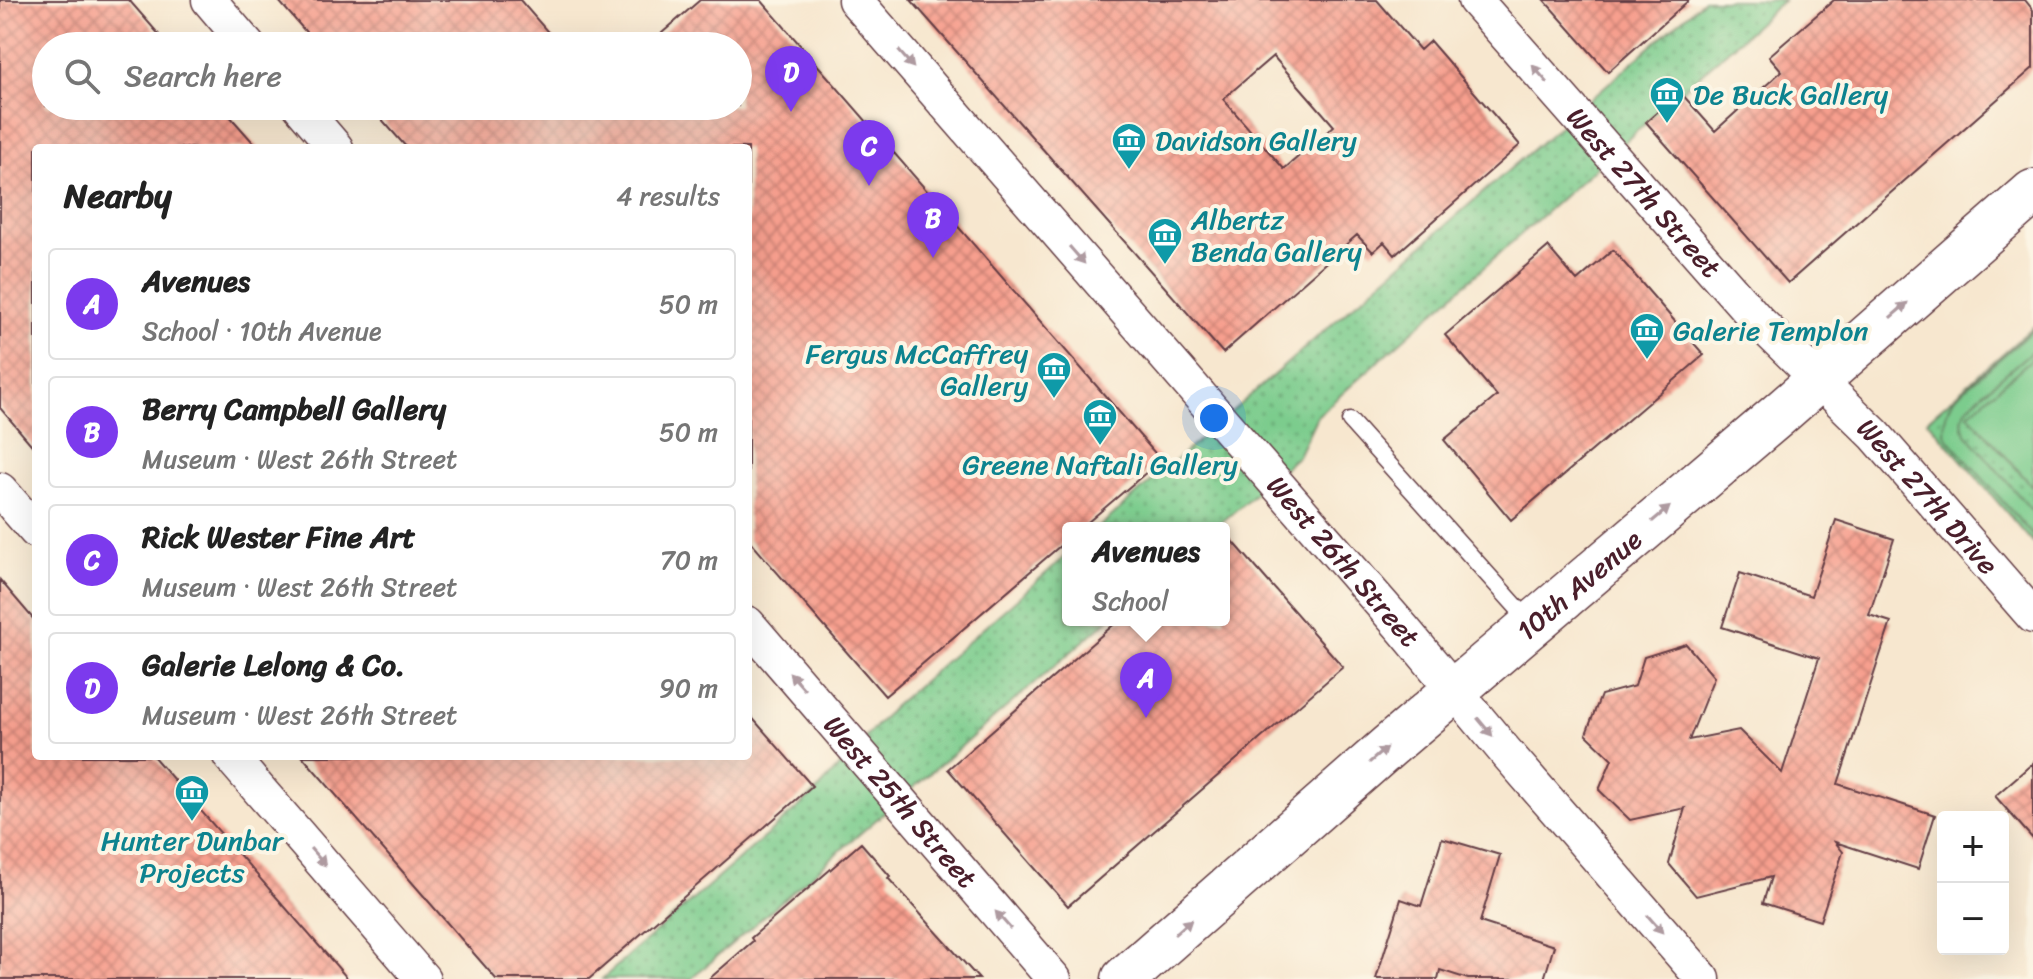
<!DOCTYPE html>
<html lang="en">
<head>
<meta charset="utf-8">
<style>
  :root { --surface:#fff; --page:#f6f6f6; --text:#222; --muted:#767676; --line:#e0e0e0; --accent:#7c3aed }
  body { margin:0; font-family:Sriracha,sans-serif; background:var(--page); color:var(--text) }
  .controls { position:absolute; right:24px; bottom:24px; display:grid; overflow:hidden; border-radius:8px; box-shadow:0 8px 32px #0002 }
  .controls button { width:72px; height:72px; display:grid; place-items:center; padding:0; border:0; border-bottom:2px solid var(--line); background:var(--surface); color:var(--text); font:40px sans-serif }
  .you { position:absolute; left:1214px; top:418px; width:28px; height:28px; margin:-20px; border:6px solid #fff; border-radius:50%; background:#1a73e8; box-shadow:0 0 0 12px #1a73e833 }
  .badge { display:grid; place-items:center; width:52px; height:52px; border-radius:50%; background:var(--accent); color:#fff; font-size:26px; font-weight:700 }
  .pin { position:absolute; translate:-50% -66px; filter:drop-shadow(0 2px 4px #0008) }
  .pin::after { content:''; position:absolute; top:42px; width:28px; height:24px; background:inherit; clip-path:polygon(0 0,100% 0,50% 100%) }
  .popup { position:absolute; left:1062px; top:522px; width:168px; height:104px; box-sizing:border-box; display:grid; place-content:center; border-radius:8px; background:var(--surface); filter:drop-shadow(0 2px 6px #0005); font-size:26px; white-space:nowrap; color:var(--muted) }
  .popup b { font-size:30px; color:var(--text) }
  .popup::after { content:''; position:absolute; left:50%; top:100%; margin-left:-16px; border:16px solid transparent; border-top-color:var(--surface) }
  .list { margin:0; padding:0; list-style:none }
  h2 { display:flex; justify-content:space-between; align-items:center; height:104px; margin:0; padding:0 32px; font-size:34px }
  h2 small { font-size:26px; font-weight:400; color:var(--muted) }
  .list li { display:grid; grid-template-columns:52px 1fr auto; gap:24px; align-items:center; box-sizing:border-box; height:112px; margin:0 16px 16px; padding:0 16px; border:2px solid var(--line); border-radius:8px }
  .list b { display:block; font-size:30px; white-space:nowrap }
  .list p { margin:0; font-size:26px; white-space:nowrap; color:var(--muted) }
  .list em { font-size:26px; font-style:normal; color:var(--muted) }
  .icon { flex:none; width:44px; height:44px; fill:none; stroke:currentColor; stroke-width:2; stroke-linecap:round; stroke-linejoin:round }
  .map { position:relative; flex:none; width:2033px; height:979px; overflow:hidden }
  .search { position:absolute; background:var(--surface); box-shadow:0 8px 32px #0002; left:32px; top:32px; width:720px; height:88px; display:flex; align-items:center; gap:20px; box-sizing:border-box; padding:0 28px; border-radius:44px; color:var(--muted); font-size:30px }
  .panel { position:absolute; background:var(--surface); box-shadow:0 8px 32px #0002; left:32px; top:144px; width:720px; height:616px; border-radius:8px }
  .map>svg:first-child { display:block }
</style>
</head>
<body>
<div class="map">
<svg width="2033" height="979" viewBox="0 0 2033 979">
  <defs>
    <pattern id="park-dots" width="8" height="8" patternUnits="userSpaceOnUse" patternTransform="scale(2)"><rect width="8" height="8" fill="#7bcc8d"/><path d="M2 2h.1M6 6h.1" fill="none" stroke="#67a573" stroke-width="1.8" stroke-linecap="round"/></pattern>
    <pattern id="building-cross-hatch" width="8" height="8" patternUnits="userSpaceOnUse" patternTransform="scale(2)"><rect width="8" height="8" fill="#f79f8e"/><path d="M0 0l8 8M0 8l8-8" fill="none" stroke="#ca8174"/></pattern>
  </defs>
  <rect width="100%" height="100%" fill="#fcf5e5"/>
  <filter id="ink" filterUnits="userSpaceOnUse"><feTurbulence type="fractalNoise" baseFrequency=".0125" numOctaves="2"/><feDisplacementMap in="SourceGraphic" scale="16" xChannelSelector="R" yChannelSelector="G"/><feConvolveMatrix kernelMatrix="1 2 1 2 8 2 1 2 1" color-interpolation-filters="sRGB"/></filter>
  <filter id="wash" filterUnits="userSpaceOnUse"><feTurbulence type="fractalNoise" baseFrequency=".006" numOctaves="4" result="noise"/><feDisplacementMap in="SourceGraphic" scale="32" xChannelSelector="R" yChannelSelector="G"/><feGaussianBlur stdDeviation="1.8" result="paint"/><feColorMatrix in="noise" values="0 0 0 0 0 0 0 0 0 0 0 0 0 0 0 0 0 1.4 0 .05"/><feComposite in="paint" operator="in"/></filter>
  <g filter="url(#wash)">
    <rect width="100%" height="100%" fill="#f7e7cf"/>
    <path fill="url(#park-dots)" stroke="#62765c" stroke-width="2" d="M1704,0H1784L1317,416L1298,456L1215,528H1098Z
      M2033,327V543L1927,420Z
      M1068,554V620H1108L691,979H602L817,791L892,708Z"/>
    <path fill="#7bcc8d" stroke="#62765c" stroke-width="2" d="M2033,330V350L1970,404C1962,415 1959,423 1967,435L2033,512V536L1949,440L1945,433L1946,414L1954,398Z
      M2033,358V487L1968,414Z"/>
    <g id="blocks">
      <path fill="url(#building-cross-hatch)" fill-rule="evenodd" d="M0,0H129L169,46H46V106H221L258,148H36V450L0,408Z
        M278,0H520L560,46H318Z
        M700,0H761L1161,460L1081,528H1068V539L885,696L748,539V148H407L370,106H738V46H647Z
        M911,0H1377L1420,50L1430,41L1520,145L1395,255L1384,242L1373,252L1357,235L1223,353ZM1273,56L1334,126L1284,169L1223,99Z
        M1544,0H1689L1608,72Z
        M1834,0H2025L2033,10V68L1788,283L1646,122L1680,92L1715,131L1782,71L1769,56Z
        M1548,247L1577,281L1613,250L1704,355L1511,520L1444,440L1497,396L1445,335Z
        M1836,520L1894,539L1869,615L1891,622L1838,784L1935,815L1918,869L1835,842L1843,852L1820,921L1763,903L1771,877L1696,896L1669,864L1685,808L1630,820L1599,790L1612,759L1586,734L1601,695L1635,686L1644,657L1686,644L1714,677L1689,740L1739,730L1782,773L1819,658L1722,627L1740,573L1811,596Z
        M1224,531L1343,667L1068,906L948,769L1119,620H1224Z
        M0,580L36,622V756H153L348,979H0Z
        M748,713L812,786L589,979H496L302,756H748Z
        M2033,763V839L1995,796Z
        M1442,838L1500,855L1480,922L1554,946L1544,979H1468L1440,970L1438,979H1376L1401,899L1421,906Z
        M861,843L890,876L888,878L979,979H709L753,941L751,938Z"/>
    </g>
  </g>
  <g filter="url(#ink)">
    <use href="#blocks" fill-opacity="0" stroke="#643d44" stroke-width="2"/>
    <g fill="none" stroke-linecap="round" stroke-linejoin="round">
      <defs>
        <path id="service" d="M1350,421L1530,622"/>
        <g id="minor">
          <path d="M209,0L248,46"/>
          <path id="s1" d="M855,0L1404,630L1504,750L1703,979"/>
          <path id="s2" d="M1475,0L1758,321L1875,435L2033,616"/>
          <path d="M300,106L336,148"/>
          <path d="M0,490L36,531"/>
          <path id="s3" d="M748,624L1054,979"/>
          <path d="M230,756L423,979"/>
        </g>
        <g id="primary">
          <path id="s4" d="M1124,979L1388,747L1776,417L2033,192"/>
        </g>
      </defs>
      <use href="#service" stroke="#643d44" stroke-width="19"/>
      <use href="#minor" stroke="#643d44" stroke-width="37"/>
      <use href="#primary" stroke="#643d44" stroke-width="47"/>
      <use href="#service" stroke="#fff" stroke-width="16"/>
      <use href="#minor" stroke="#fff" stroke-width="34"/>
      <use href="#primary" stroke="#fff" stroke-width="44"/>
    </g>
    <defs><path id="oneway-solid" d="M-6-.8H1V-3.2L6.5 0L1 3.2V.8H-6Z" transform="scale(2)"/></defs>
    <g fill="#ae9aa0">
      <use href="#oneway-solid" transform="translate(906 59) rotate(49)"/>
      <use href="#oneway-solid" transform="translate(1540 74) rotate(-131)"/>
      <use href="#oneway-solid" transform="translate(1077 255) rotate(49)"/>
      <use href="#oneway-solid" transform="translate(1899 310) rotate(-41)"/>
      <use href="#oneway-solid" transform="translate(1661 514) rotate(-40)"/>
      <use href="#oneway-solid" transform="translate(797 681) rotate(-131)"/>
      <use href="#oneway-solid" transform="translate(1485 727) rotate(50)"/>
      <use href="#oneway-solid" transform="translate(1378 755) rotate(-41)"/>
      <use href="#oneway-solid" transform="translate(318 857) rotate(49)"/>
      <use href="#oneway-solid" transform="translate(1003 920) rotate(-131)"/>
      <use href="#oneway-solid" transform="translate(1655 924) rotate(49)"/>
      <use href="#oneway-solid" transform="translate(1183 927) rotate(-41)"/>
    </g>
  </g>
  <defs>
    <symbol id="museum-pin" viewBox="-11 -11 22 30"><path d="M0 17L-7.5 6A9.5 9.5 0 1 1 7.5 6Z" fill="#0f9aa8" stroke="#fcf5e5"/><path d="M0-6L6-3V-2H-6V-3ZM-5-1h2V3h-2ZM-1-1h2V3h-2ZM3-1h2V3H3ZM-6 4H6V6H-6Z" fill="#fff"/></symbol>
  </defs>
  <g fill-rule="evenodd">
    <use href="#museum-pin" x="1647" y="74" width="40" height="54"/>
    <use href="#museum-pin" x="1109" y="120" width="40" height="54"/>
    <use href="#museum-pin" x="1145" y="215" width="40" height="54"/>
    <use href="#museum-pin" x="1627" y="310" width="40" height="54"/>
    <use href="#museum-pin" x="1034" y="349" width="40" height="54"/>
    <use href="#museum-pin" x="1080" y="396" width="40" height="54"/>
    <use href="#museum-pin" x="172" y="772" width="40" height="54"/>
  </g>
  <g text-anchor="middle" dominant-baseline="central" stroke-width="8" stroke-linejoin="round" paint-order="stroke">
    <g font-size="28" fill="#0d838f" stroke="#fcf5e5" text-anchor="start">
      <text x="1693" y="94">De Buck Gallery</text>
      <text x="1155" y="140">Davidson Gallery</text>
      <text x="1191" y="219">Albertz<tspan x="1191" dy="32">Benda Gallery</tspan></text>
      <text x="1673" y="330">Galerie Templon</text>
      <text x="1028" y="353" text-anchor="end">Fergus McCaffrey<tspan x="1028" dy="32">Gallery</tspan></text>
      <text x="1100" y="464" text-anchor="middle">Greene Naftali Gallery</text>
      <text x="192" y="840" text-anchor="middle">Hunter Dunbar<tspan x="192" dy="32">Projects</tspan></text>
    </g>
    <g font-size="28" fill="#4a1f2b" stroke="#fcf5e5">
      <text stroke="none"><textPath href="#s2" startOffset="256">West 27th Street</textPath></text>
      <text stroke="none"><textPath href="#s2" startOffset="672">West 27th Drive</textPath></text>
      <text stroke="none"><textPath href="#s1" startOffset="744">West 26th Street</textPath></text>
      <text stroke="none"><textPath href="#s4" startOffset="602">10th Avenue</textPath></text>
      <text stroke="none"><textPath href="#s3" startOffset="234">West 25th Street</textPath></text>
    </g>
  </g>
</svg>
<div class="controls">
<button>+</button>
<button>−</button>
</div>
<div class="you"></div>
<div class="pin badge" style="left:1146px;top:718px">A</div>
<div class="popup"><b>Avenues</b>School</div>
<div class="pin badge" style="left:933px;top:258px">B</div>
<div class="pin badge" style="left:869px;top:186px">C</div>
<div class="pin badge" style="left:791px;top:112px">D</div>
<div class="search"><svg class="icon" aria-label="search" viewBox="0 0 24 24"><circle cx="10" cy="10" r="6"/><path d="M15 15l6 6"/></svg>Search here</div>
<section class="panel">
<h2>Nearby<small>4 results</small></h2>
<ul class="list">
<li><span class="badge">A</span><div><b>Avenues</b><p>School · 10th Avenue</p></div><em>50 m</em></li>
<li><span class="badge">B</span><div><b>Berry Campbell Gallery</b><p>Museum · West 26th Street</p></div><em>50 m</em></li>
<li><span class="badge">C</span><div><b>Rick Wester Fine Art</b><p>Museum · West 26th Street</p></div><em>70 m</em></li>
<li><span class="badge">D</span><div><b>Galerie Lelong &amp; Co.</b><p>Museum · West 26th Street</p></div><em>90 m</em></li>
</ul>
</section>
</div>
</body>
</html>
